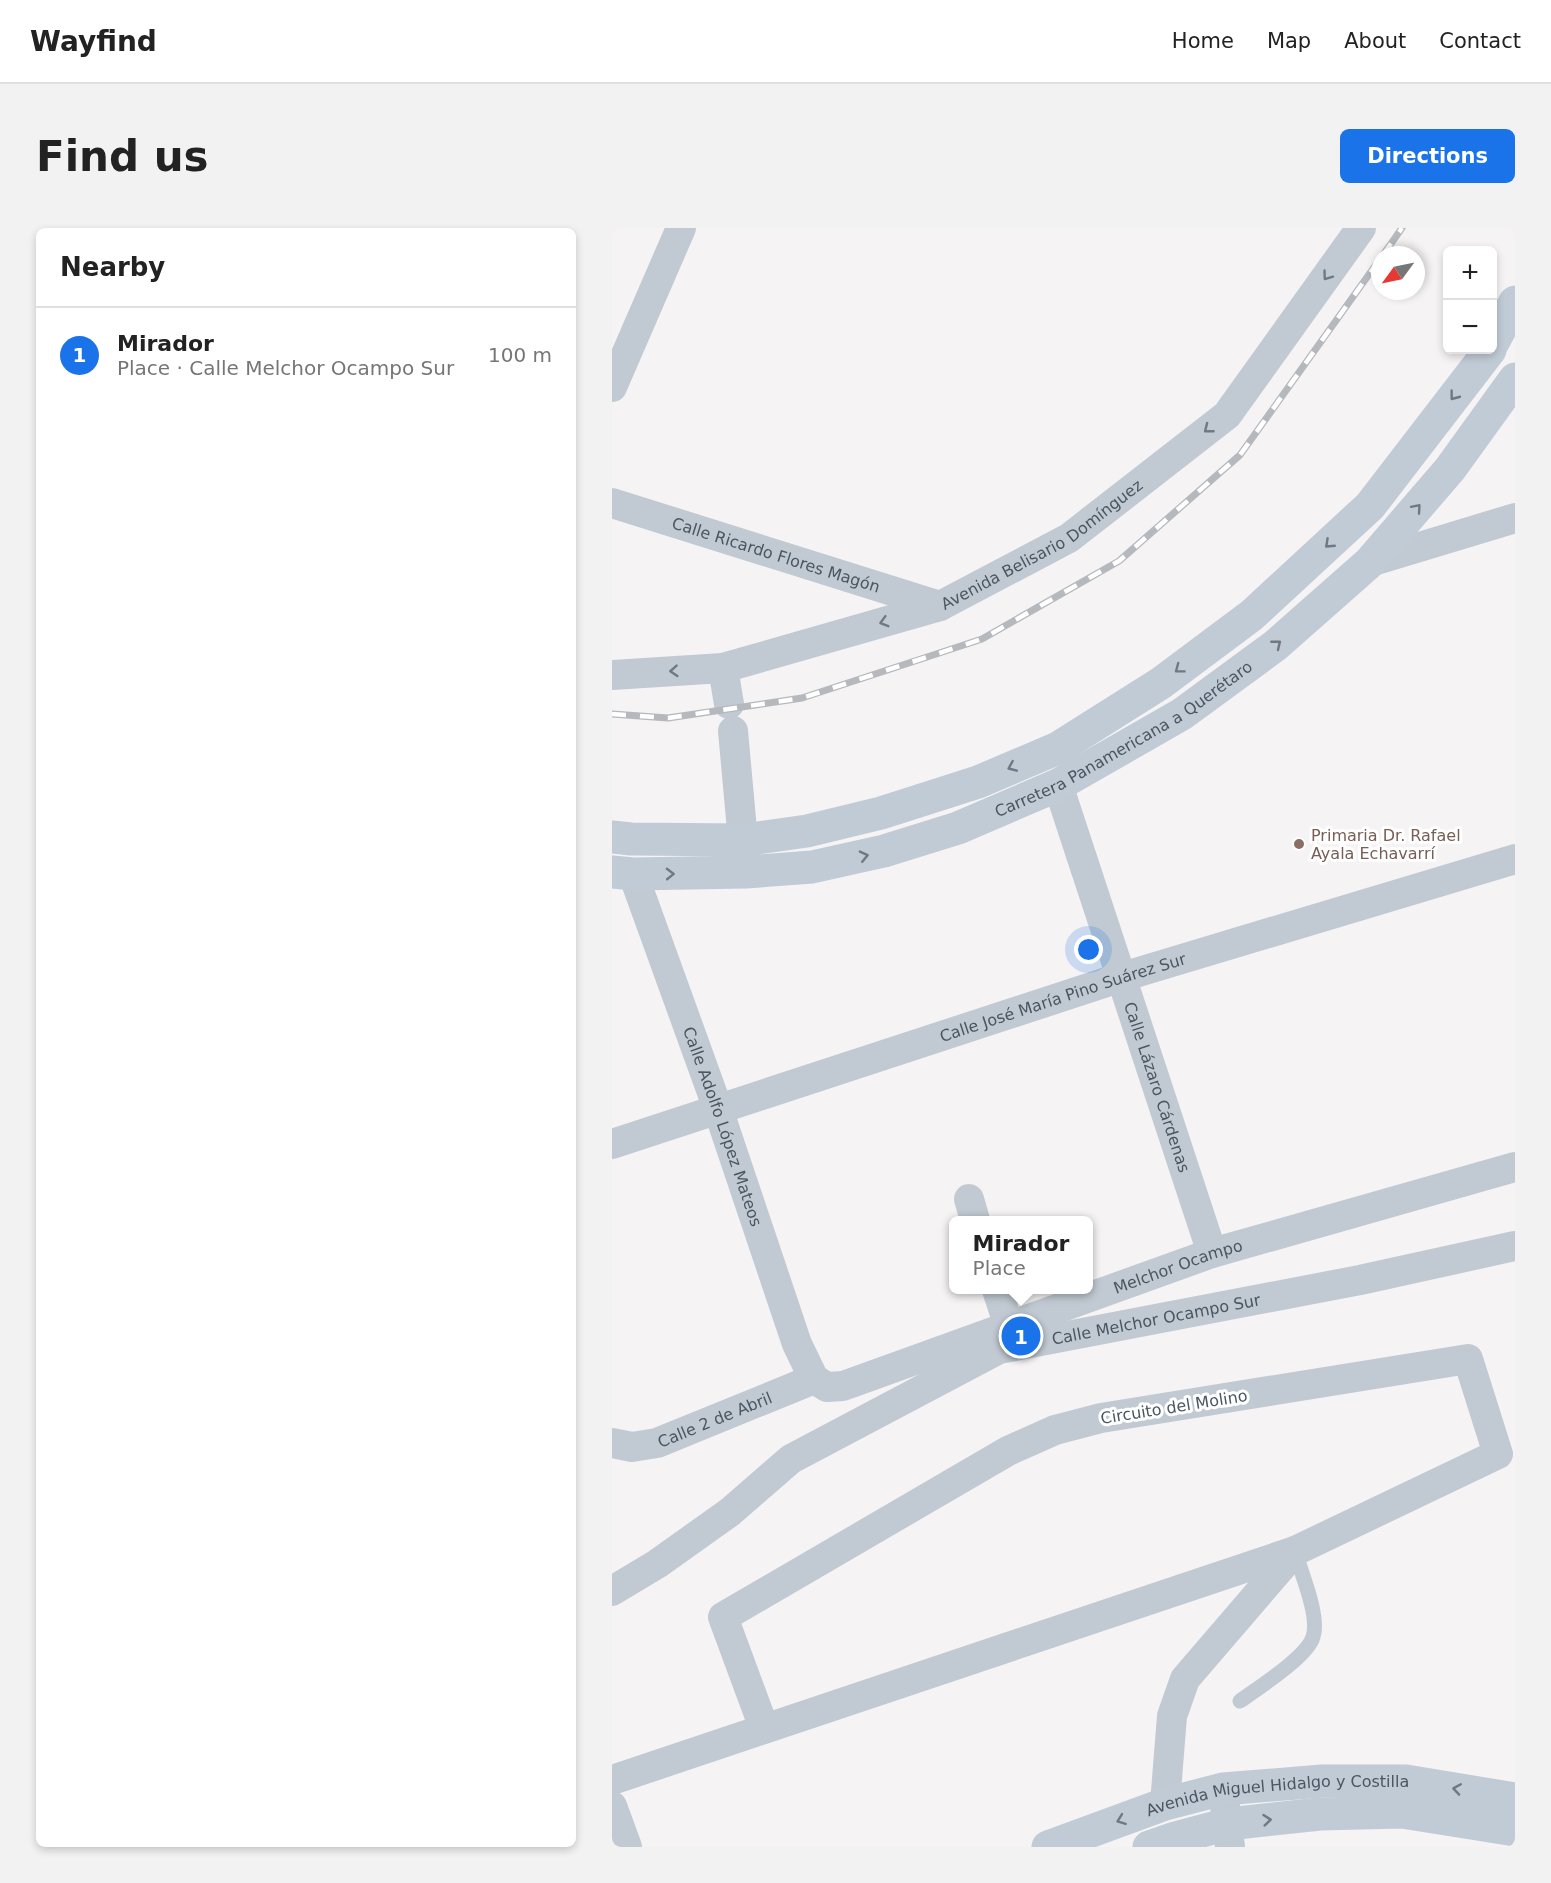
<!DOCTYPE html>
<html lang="en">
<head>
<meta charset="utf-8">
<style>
  :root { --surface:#fff; --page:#f2f2f2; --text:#222; --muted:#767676; --line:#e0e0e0; --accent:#1a73e8 }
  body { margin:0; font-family:"DejaVu Sans",sans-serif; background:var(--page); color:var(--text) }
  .controls { position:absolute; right:18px; top:18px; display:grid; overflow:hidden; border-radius:9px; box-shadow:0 3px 9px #0003 }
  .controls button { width:54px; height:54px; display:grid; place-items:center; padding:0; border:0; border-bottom:2px solid var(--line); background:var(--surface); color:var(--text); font:30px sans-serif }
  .compass { position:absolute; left:759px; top:18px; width:54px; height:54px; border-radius:50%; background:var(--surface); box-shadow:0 3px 9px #0003; rotate:237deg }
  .you { position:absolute; left:477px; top:722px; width:21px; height:21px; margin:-15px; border:4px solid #fff; border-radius:50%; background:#1a73e8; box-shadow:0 0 0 9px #1a73e833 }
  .badge { display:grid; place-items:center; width:39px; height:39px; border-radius:50%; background:var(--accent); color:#fff; font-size:20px; font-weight:700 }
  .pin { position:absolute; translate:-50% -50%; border:3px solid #fff; box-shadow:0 2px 6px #0006 }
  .popup { position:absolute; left:337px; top:988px; width:144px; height:78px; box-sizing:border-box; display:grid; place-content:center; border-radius:9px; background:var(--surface); filter:drop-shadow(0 2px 4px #0005); font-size:20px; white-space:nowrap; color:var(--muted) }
  .popup b { font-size:22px; color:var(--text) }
  .popup::after { content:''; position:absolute; left:50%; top:100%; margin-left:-12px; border:12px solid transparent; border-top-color:var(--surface) }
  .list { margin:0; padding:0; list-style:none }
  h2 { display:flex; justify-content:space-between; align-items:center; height:78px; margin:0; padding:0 24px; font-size:26px }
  h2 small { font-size:20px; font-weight:400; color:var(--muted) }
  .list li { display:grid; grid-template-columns:39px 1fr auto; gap:18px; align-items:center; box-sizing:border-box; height:96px; padding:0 24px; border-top:2px solid var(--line) }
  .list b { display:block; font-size:22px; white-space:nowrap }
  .list p { margin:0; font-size:20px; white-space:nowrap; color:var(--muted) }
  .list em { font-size:20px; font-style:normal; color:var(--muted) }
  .map { position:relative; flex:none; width:903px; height:1619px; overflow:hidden; border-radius:9px }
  header { display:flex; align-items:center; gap:36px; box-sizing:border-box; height:84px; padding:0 30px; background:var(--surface); border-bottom:2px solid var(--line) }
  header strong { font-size:28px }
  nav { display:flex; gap:33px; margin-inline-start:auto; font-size:21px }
  .intro { display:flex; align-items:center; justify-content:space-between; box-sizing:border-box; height:144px; padding:0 36px }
  h1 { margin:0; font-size:42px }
  .button { padding:15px 27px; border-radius:9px; background:var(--accent); color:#fff; font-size:21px; font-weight:700 }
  main { display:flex; gap:36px; padding:0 36px }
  aside { flex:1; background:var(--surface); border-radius:9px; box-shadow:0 3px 9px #0003 }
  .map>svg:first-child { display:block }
</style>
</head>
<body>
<header>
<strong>Wayfind</strong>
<nav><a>Home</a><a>Map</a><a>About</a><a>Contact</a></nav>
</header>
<div class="intro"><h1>Find us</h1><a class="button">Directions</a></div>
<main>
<aside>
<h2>Nearby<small></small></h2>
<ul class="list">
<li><span class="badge">1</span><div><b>Mirador</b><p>Place · Calle Melchor Ocampo Sur</p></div><em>100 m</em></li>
</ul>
</aside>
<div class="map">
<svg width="903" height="1619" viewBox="0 0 903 1619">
  <rect width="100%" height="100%" fill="#f5f3f3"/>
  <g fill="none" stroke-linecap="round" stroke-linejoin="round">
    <path stroke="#c1cad2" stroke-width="15" d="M628,1473C646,1460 695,1429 701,1409C708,1388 689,1345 683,1323"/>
    <g stroke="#c1cad2" stroke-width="30">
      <path d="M0,159L69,0"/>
      <path id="s1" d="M0,275L328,378"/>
      <path d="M758,334L903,290"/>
      <path d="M111,440L117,476"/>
      <path id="s2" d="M0,447L111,440L328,378L457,310L615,187L749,0"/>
      <path d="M121,503L133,635"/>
      <path id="s3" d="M446,557L600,1025"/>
      <path id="s4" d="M21,646L106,881L185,1116L202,1151"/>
      <path id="s5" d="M0,916L510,749L903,631"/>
      <path d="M357,971L363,992"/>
      <path d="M385,1062L397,1098"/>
      <path id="s6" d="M202,1151L215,1159L231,1158L600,1025L903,939"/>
      <path id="s7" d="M0,1215L20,1219L45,1215L202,1151"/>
      <path id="s8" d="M0,1363L45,1336L118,1284L179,1231L387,1121L748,1052L903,1018"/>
      <path d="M0,1552L683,1323L886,1226L856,1131L489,1190L443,1202L396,1223L111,1389L152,1500"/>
      <path d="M611,1561L618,1619"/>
      <path d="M553,1576L560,1488L573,1451L683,1323"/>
      <path d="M0,1578L15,1619"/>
    </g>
    <g stroke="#c1cbd6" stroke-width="33">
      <path d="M880,116L903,74"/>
      <path d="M0,609L19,611L131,612L195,603L269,585L366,554L446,520L549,455L640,387L758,278L878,122"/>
      <path id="s9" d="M0,644L21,646L134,644L200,639L272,623L346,600L446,557L570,486L664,417L758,334L838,241L903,151"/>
      <path id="s10" d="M436,1619L553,1576L611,1561L710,1553H794L903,1571"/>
      <path d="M537,1619L560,1611L616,1596L708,1586L790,1584L903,1602"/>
    </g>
    <defs>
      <path id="rail" d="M771,27L790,0
        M0,486L56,490L190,470L370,411L507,333L628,227L768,31"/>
    </defs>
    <use href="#rail" stroke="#b5b8bd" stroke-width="7"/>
    <use href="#rail" stroke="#fff" stroke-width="4.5" stroke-dasharray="14" stroke-linecap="butt"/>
  </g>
  <defs><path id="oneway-chevron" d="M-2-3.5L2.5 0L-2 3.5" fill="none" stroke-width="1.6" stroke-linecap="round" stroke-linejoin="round" transform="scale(1.5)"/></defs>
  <g stroke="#6e7983">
    <use href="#oneway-chevron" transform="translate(715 48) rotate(126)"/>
    <use href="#oneway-chevron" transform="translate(596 201) rotate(142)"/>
    <use href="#oneway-chevron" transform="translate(272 394) rotate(164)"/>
    <use href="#oneway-chevron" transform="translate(62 443) rotate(176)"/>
  </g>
  <g stroke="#6e7984">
    <use href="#oneway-chevron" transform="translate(842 168) rotate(127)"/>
    <use href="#oneway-chevron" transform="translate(805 280) rotate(-49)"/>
    <use href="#oneway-chevron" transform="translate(717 316) rotate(137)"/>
    <use href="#oneway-chevron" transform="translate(665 416) rotate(-39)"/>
    <use href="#oneway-chevron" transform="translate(567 441) rotate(143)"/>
    <use href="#oneway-chevron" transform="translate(400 539) rotate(157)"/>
    <use href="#oneway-chevron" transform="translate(252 628) rotate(-13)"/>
    <use href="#oneway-chevron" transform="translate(58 646) rotate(-1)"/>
    <use href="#oneway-chevron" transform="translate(845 1561) rotate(-171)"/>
    <use href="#oneway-chevron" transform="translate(509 1592) rotate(160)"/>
    <use href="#oneway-chevron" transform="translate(655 1592) rotate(-6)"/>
  </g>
  <circle fill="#8d6e63" stroke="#fff" stroke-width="2" cx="687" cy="616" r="6"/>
  <g text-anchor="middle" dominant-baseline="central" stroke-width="6" stroke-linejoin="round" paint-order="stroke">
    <g font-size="16" fill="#4a5661" stroke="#fff">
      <text stroke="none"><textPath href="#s2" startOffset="456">Avenida Belisario Domínguez</textPath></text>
      <text stroke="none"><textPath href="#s1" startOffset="172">Calle Ricardo Flores Magón</textPath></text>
      <text stroke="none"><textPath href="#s9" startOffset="540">Carretera Panamericana a Querétaro</textPath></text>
      <text stroke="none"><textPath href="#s5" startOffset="474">Calle José María Pino Suárez Sur</textPath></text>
      <text stroke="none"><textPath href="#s3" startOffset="318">Calle Lázaro Cárdenas</textPath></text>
      <text stroke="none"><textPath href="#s4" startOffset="268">Calle Adolfo López Mateos</textPath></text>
      <text stroke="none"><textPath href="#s6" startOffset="387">Melchor Ocampo</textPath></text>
      <text stroke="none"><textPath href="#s8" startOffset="618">Calle Melchor Ocampo Sur</textPath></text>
      <text transform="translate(562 1179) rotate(-9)">Circuito del Molino</text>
      <text stroke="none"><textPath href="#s7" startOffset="108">Calle 2 de Abril</textPath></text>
      <text stroke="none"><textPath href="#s10" startOffset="238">Avenida Miguel Hidalgo y Costilla</textPath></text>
    </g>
    <g font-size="16" fill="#785e54" stroke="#fff" text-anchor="start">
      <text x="699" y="607">Primaria Dr. Rafael<tspan x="699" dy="18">Ayala Echavarrí</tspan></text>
    </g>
  </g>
</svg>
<div class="controls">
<button>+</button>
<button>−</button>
</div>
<svg class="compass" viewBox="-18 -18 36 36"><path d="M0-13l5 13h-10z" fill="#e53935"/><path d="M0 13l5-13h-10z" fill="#767676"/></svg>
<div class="you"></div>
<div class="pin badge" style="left:409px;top:1108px">1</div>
<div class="popup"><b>Mirador</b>Place</div>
</div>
</main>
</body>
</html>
